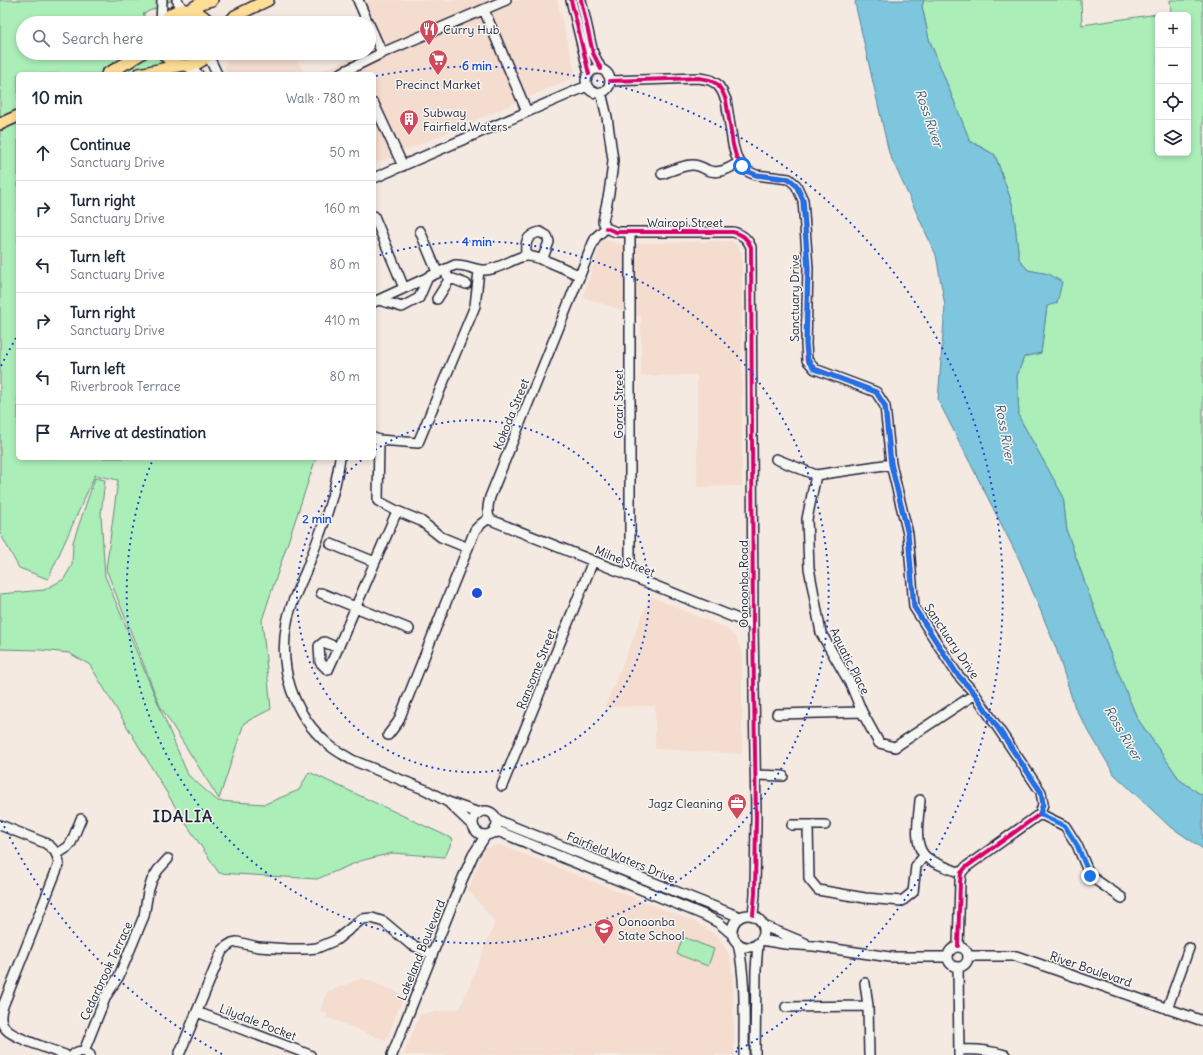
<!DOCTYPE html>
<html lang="en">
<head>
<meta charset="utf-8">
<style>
  :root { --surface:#fff; --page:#f6f6f7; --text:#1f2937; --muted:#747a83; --line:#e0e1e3 }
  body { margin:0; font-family:Delius,sans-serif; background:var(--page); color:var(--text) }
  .controls { position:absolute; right:12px; top:12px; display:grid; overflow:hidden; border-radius:6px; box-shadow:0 2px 6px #0003 }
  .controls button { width:36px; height:36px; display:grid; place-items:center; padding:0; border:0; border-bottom:1px solid var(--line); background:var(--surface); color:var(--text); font:20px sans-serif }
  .stop { position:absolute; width:12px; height:12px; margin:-9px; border:3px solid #1a73e8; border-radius:50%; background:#fff }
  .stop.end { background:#1a73e8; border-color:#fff; box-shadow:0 1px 4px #0008 }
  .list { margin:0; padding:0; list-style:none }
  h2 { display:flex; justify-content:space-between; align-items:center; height:52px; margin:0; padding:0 16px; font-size:17px }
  h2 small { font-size:13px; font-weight:400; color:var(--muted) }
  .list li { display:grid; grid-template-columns:26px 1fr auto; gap:12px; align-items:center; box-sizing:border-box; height:56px; padding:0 16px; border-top:1px solid var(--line) }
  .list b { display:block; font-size:15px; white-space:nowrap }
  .list p { margin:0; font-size:13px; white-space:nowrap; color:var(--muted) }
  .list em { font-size:13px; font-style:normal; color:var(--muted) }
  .icon { flex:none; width:22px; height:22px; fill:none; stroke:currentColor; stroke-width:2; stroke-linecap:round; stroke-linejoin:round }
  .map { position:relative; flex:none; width:1203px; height:1055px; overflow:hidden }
  .search { position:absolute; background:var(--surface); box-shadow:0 2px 6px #0003; left:16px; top:16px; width:360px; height:44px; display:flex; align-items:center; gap:10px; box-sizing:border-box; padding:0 14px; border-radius:22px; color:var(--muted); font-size:15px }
  .panel { position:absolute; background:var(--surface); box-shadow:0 2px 6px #0003; left:16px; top:72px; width:360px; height:388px; border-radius:6px }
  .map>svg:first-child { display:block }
</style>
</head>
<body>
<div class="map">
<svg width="1203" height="1055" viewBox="0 0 1203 1055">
  <rect width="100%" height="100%" fill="#f5eae2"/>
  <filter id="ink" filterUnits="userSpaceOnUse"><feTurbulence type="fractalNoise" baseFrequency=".025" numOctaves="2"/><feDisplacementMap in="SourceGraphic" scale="8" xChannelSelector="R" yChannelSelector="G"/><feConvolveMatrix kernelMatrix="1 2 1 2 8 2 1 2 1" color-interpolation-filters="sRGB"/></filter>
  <g filter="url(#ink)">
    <path fill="#f4dccf" d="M365,0H557L575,72L573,78L374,164V74H314L361,53H369V50L384,43Z
      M228,53H294L304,74H228L225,68Z
      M602,239L618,244L731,241L738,246L742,255V486L697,487V375L641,376V317L583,297Z
      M650,596L725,628L736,637L742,651V754L655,749V706L605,707Z
      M501,845L697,923L717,936L729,954L733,975L734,1055H404L420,1014L460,1008L495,922L468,890L485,848Z
      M362,978L404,995L386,1041L326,1017L327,1014L320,1011L327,992Z"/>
    <path fill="#abeeb8" stroke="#66887a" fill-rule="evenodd" d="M0,0H173L143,14L149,23H23V53H169L183,74H18V458H316L262,620L271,709L244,723L219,799L160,706L106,569L118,480L95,475L48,579L19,568L0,533Z
      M924,0H1081L1082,25L1171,12L1170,0H1203V796L1180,780L1137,718L1108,648L1067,532L1063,496L1019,417L1017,376L1024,357L1041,353L1047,306L1048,274L1028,270L1019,259L1013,206L995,155L970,141L929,39L922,6ZM1158,15H1188V153H1158Z
      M95,478L105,480L101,514L105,576L188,775L218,801L265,804L299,790L309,772L453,839L445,857L392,853L360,861L317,879L219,873L179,813L90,665L69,653L41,650L0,649V594L44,590L64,579L72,565L73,542Z
      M683,937L714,949L708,966L677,954Z"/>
    <path fill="#7dc6dd" stroke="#59849c" d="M856,0H924L922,6L929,39L970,141L995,155L1013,206L1019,259L1028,270L1049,274L1062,282L1057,303L1047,306L1041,353L1024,357L1017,376L1019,417L1063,496L1067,532L1108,648L1137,718L1180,780L1203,796V849L1168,825L1114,774L1075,708L1056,648L1020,561L938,400L945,306L936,255L889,153L855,3Z"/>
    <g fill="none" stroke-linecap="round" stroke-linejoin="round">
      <defs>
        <path id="minor" d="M177,0L183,10
          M358,0L368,23
          M571,0L589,74
          M581,0L593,53L601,69
          M484,10L527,112
          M161,23L162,0
          M369,24L382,53
          M208,55L217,74
          M187,66L198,74
          M586 81a12 12 0 1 1 24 0a12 12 0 1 1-24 0Z
          M339,74L382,53L506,0
          M610,81L699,78L710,80L717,84L722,91L726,100L733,145L736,156L742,166L749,172L756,175L789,179L796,185L803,200L808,268L806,344L807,360L815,369L876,392L885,406L891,464L908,534L914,607L957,674L975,694L1041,792L1043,804L1040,814L966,867L961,873L960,882L958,946
          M601,92L607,117L613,160L612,171L609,193L603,221L606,228
          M374,104L403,166
          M662,174C670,171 684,165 692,165C698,165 702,167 707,170C720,175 729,168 740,162
          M374,178L587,86
          M374,216L404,288
          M606,228L616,232H733C742,234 747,238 751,247L753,625L756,817L755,894L753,915
          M420,231L437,272
          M630,232V576
          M526,256C525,243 526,235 540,232L547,236L549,242L542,260
          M445,270L449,280L453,279L466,284
          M437,299L449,280
          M379,300L402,307L419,298L428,277
          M374,302L455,265C466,264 475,271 486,270C498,269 509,261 521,257C533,252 567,270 580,276
          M374,438L379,440L378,501L397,511L421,521L441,537L468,548
          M379,440L418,443L475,306L479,271
          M340,458C335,497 320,534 306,571C299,587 290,605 287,622C278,668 293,715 329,745C336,751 344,755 352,760L426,790L448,802L479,813
          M776,459L816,475L891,464
          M816,475L807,519L809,568L821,633L851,685L862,712L879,743L895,747L975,694
          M489,518C487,510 488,505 490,497L593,243L596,237L606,228
          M489,518L491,520L753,625
          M331,544L375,562
          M321,593L409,629
          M338,648L324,642L319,646L320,662L328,670L338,648L397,511
          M777,714L862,712
          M388,735L398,722L475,530L481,524L489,518
          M756,775L783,776
          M502,786L593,561
          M920,800C919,816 913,842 924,855C931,863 951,869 961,873
          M450,804L473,826
          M473 823a12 12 0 1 1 24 0a12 12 0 1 1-24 0Z
          M1040,814L1065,826L1077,845L1090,876L1122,898
          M495,818L504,823L740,917
          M0,825L45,843C54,848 58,854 59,864L3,1006C0,1014 0,1023 6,1029C13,1038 53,1050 65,1055
          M792,825H825
          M808,825L809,879L818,890L865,898L902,901L913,892L916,866L924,856
          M492,833L500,832L704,915L719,923L733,935
          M57,854L68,847L71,843L81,819
          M732 931a16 16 0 1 1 32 0a16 16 0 1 1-32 0Z
          M764,926L805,943
          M761,940L785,944L814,946L890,957H948
          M738,943C746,980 744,1018 744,1055
          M948 957a10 10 0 1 1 20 0a10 10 0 1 1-20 0Z
          M968,956H1016L1203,1021
          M958,967L959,1055
          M865,983L868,1006L869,1055
          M786,1007L868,1006
          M1167,1009L1189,948
          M197,1012L310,1055
          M959,1050C975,1049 989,1050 1005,1055
          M84,1051L106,996L119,976L144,916L148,892L152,880L158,870L168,859
          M73,1055C78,1050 84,1050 90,1055
          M179,1055L219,958L222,951L227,946L232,943L237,942L258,947L289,949H306L317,948L336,940L362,919L372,918L384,922L410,944L432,954
          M392,1055L462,880L473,855L486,835
          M755,1055L756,970L758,943"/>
        <path id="major" d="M189,10L201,3L212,0
          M163,23C175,4 197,7 210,23
          M229,23L235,16L268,0
          M163,53C175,69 197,70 209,53
          M107,74L128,62L142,53
          M139,74L182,65
          M0,124L18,116"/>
      </defs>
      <use href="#minor" stroke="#22223b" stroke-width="12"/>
      <use href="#major" stroke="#22223b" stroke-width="14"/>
      <use href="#minor" stroke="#f6f6f2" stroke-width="9"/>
      <use href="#major" stroke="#fedd96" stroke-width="11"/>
      <defs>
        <path id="cycleway" d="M571,0L589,74
          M581,0L593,53L601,69
          M610,81L699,78L710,80L717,84L722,91L726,100L733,145L736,156L742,166L749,172L756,175L789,179L796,185L803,200L808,268L806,344L807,360L815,369L876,392L885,406L891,464L908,534L914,607L957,674L975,694L1041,792L1043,804L1040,814L966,867L961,873L960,882L958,946
          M606,228L616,232H733C742,234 747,238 751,247L753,625L756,817L755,894L753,915"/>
      </defs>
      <use href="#cycleway" stroke="#f6f6f2" stroke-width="6"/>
      <use href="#cycleway" stroke="#d6006c" stroke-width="4"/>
    </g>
  </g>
  <g fill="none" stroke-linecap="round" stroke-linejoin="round" filter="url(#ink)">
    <path stroke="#1a73e8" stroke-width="5" d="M742,166L749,172L756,175L789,179L796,185L803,200L808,268L806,344L808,360L814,369L876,392L885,406L891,464L908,534L914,607L957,674L975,694L1041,792L1043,804L1040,814L1065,826L1077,845L1090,876"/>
  </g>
  <g fill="none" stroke="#1d4ed8" stroke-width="2" stroke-dasharray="2 4">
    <path d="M375 450A176 176 0 1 1 364 458"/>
    <path d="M374 257A351 351 0 1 1 153 459"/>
    <path d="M222 1054A527 527 0 0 1 1 820M1 366A527 527 0 0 1 16 338M376 76A527 527 0 0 1 732 1054"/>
  </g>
  <defs>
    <symbol id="restaurant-pin" viewBox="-11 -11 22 30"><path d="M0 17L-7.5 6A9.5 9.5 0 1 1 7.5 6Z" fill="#d1495b" stroke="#f6f6f2"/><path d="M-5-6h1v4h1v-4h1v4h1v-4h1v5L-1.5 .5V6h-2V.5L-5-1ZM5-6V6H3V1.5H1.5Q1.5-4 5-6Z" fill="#fff"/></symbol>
    <symbol id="supermarket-pin" viewBox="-11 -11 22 30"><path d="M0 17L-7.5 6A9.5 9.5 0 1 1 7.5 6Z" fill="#d1495b" stroke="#f6f6f2"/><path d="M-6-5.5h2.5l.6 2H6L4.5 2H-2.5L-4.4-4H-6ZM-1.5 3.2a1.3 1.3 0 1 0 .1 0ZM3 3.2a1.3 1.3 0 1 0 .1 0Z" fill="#fff"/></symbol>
    <symbol id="building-pin" viewBox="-11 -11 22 30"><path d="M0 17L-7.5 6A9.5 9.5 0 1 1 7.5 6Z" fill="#d1495b" stroke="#f6f6f2"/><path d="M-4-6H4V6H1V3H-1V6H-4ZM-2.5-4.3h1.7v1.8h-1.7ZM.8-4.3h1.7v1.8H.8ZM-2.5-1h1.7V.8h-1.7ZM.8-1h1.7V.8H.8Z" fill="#fff"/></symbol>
    <symbol id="office-pin" viewBox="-11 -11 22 30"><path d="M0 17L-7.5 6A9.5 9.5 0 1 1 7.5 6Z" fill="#d1495b" stroke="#f6f6f2"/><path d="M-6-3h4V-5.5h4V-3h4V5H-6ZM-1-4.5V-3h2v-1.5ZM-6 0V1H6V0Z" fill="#fff"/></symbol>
    <symbol id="school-pin" viewBox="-11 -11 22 30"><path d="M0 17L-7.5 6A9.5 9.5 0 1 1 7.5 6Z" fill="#d1495b" stroke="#f6f6f2"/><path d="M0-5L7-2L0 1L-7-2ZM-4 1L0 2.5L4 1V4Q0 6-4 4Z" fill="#fff"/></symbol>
  </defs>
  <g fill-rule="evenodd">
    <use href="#restaurant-pin" x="418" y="18" width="22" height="30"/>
    <use href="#supermarket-pin" x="427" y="48" width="22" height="30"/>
    <use href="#building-pin" x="398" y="108" width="22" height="30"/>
    <use href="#office-pin" x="726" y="792" width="22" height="30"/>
    <use href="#school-pin" x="593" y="917" width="22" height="30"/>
  </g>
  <g text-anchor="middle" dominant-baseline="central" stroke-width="3" stroke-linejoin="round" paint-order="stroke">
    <g font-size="12" fill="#22223b" stroke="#f6f6f2" text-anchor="start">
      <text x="443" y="29">Curry Hub</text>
      <text x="438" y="84" text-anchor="middle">Precinct Market</text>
      <text x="423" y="112">Subway<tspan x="423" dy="14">Fairfield Waters</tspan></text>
      <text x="723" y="803" text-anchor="end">Jagz Cleaning</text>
      <text x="618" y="921">Oonoonba<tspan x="618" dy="14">State School</tspan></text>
    </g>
    <g font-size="12" fill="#22223b" stroke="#f6f6f2">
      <text x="685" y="222">Wairopi Street</text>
      <text transform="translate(794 298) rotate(-90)">Sanctuary Drive</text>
      <text transform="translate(618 404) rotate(-90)">Gorari Street</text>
      <text transform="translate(511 414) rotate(-68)">Kokoda Street</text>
      <text transform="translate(625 561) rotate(22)">Milne Street</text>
      <text transform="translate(743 584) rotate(-90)">Oonoonba Road</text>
      <text transform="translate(952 641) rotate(56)">Sanctuary Drive</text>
      <text transform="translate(850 661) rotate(63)">Aquatic Place</text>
      <text transform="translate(536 669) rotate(-68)">Ransome Street</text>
      <text transform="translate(621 857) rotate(22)">Fairfield Waters Drive</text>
      <text transform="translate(421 950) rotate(-68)">Lakeland Boulevard</text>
      <text transform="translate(1091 969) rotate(19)">River Boulevard</text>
      <text transform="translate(106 971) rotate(-65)">Cedarbrook Terrace</text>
      <text transform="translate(258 1022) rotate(21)">Lilydale Pocket</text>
    </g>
    <g font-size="13" font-style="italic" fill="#425b74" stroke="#f6f6f2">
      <text transform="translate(929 118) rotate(71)">Ross River</text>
      <text transform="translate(1005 433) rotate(80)">Ross River</text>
      <text transform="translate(1123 733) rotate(60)">Ross River</text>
    </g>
    <g font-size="16" font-weight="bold" letter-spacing="1" fill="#22223b" stroke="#f6f6f2">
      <text x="183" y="816">IDALIA</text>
    </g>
  </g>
  <circle cx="477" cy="593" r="6" fill="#1d4ed8" stroke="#f6f6f2" stroke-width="2"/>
  <g font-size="12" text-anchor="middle" font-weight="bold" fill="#1d4ed8" stroke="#f6f6f2" stroke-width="3" stroke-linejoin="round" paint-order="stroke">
    <text x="477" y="70">6 min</text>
    <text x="477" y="246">4 min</text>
    <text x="317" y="523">2 min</text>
  </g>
</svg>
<div class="controls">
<button>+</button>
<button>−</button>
<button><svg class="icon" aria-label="locate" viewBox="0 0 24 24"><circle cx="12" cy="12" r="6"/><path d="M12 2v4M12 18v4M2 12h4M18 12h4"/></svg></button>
<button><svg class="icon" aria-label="layers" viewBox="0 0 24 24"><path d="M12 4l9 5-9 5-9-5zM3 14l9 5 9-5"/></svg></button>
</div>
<div class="stop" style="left:742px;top:166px"></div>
<div class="stop end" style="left:1090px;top:876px"></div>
<div class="search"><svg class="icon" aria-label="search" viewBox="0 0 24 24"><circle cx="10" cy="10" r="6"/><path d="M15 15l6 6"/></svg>Search here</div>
<section class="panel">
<h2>10 min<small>Walk · 780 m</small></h2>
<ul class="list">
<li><svg class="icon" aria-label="ahead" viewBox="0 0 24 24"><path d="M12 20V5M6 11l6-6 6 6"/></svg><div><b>Continue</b><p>Sanctuary Drive</p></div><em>50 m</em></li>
<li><svg class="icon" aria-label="right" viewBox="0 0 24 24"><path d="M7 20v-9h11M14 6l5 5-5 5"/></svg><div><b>Turn right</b><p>Sanctuary Drive</p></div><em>160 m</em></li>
<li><svg class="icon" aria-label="left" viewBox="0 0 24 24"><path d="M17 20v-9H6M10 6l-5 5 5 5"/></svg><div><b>Turn left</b><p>Sanctuary Drive</p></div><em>80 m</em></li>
<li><svg class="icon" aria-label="right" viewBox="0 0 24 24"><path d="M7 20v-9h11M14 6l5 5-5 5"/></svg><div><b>Turn right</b><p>Sanctuary Drive</p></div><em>410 m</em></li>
<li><svg class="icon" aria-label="left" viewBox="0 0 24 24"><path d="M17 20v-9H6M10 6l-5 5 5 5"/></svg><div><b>Turn left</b><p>Riverbrook Terrace</p></div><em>80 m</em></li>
<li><svg class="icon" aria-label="arrive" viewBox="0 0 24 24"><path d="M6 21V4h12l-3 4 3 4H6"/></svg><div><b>Arrive at destination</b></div></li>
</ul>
</section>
</div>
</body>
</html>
